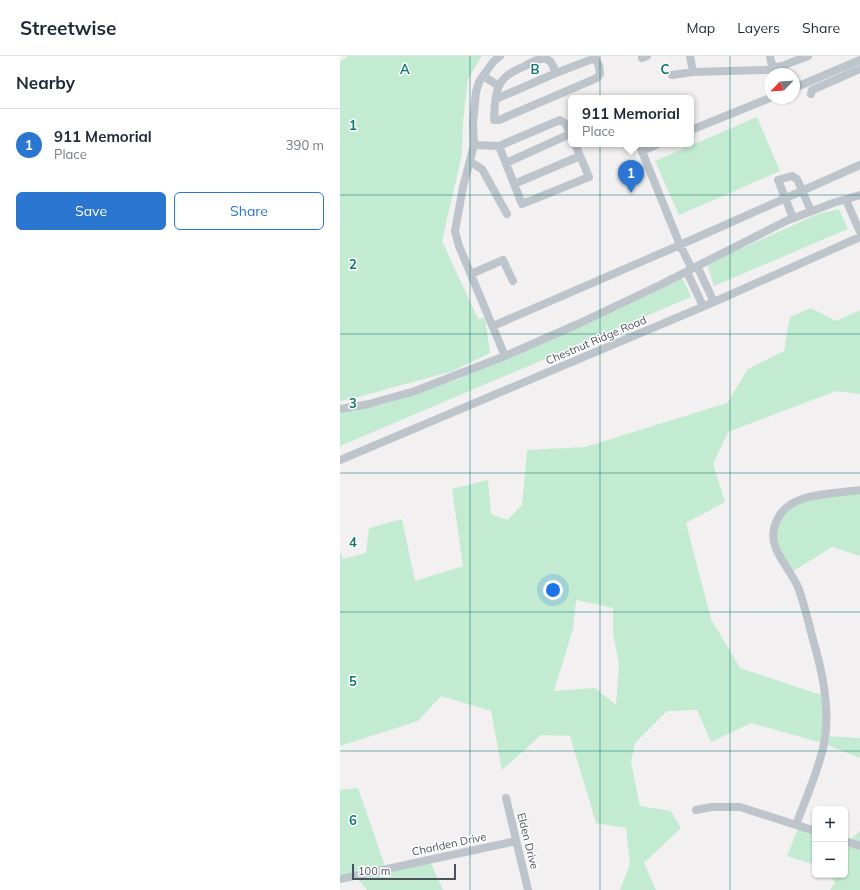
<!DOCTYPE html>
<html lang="en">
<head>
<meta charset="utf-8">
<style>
  :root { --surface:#fff; --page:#f6f6f7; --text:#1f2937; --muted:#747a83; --line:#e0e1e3; --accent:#2b76d1 }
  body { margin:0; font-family:Mulish,sans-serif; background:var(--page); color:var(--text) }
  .controls { position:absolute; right:12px; bottom:12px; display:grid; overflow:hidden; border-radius:6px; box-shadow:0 1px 3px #0004 }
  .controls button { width:36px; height:36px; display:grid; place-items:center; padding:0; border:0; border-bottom:1px solid var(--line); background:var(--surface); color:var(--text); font:20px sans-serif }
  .compass { position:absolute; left:424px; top:12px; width:36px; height:36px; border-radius:50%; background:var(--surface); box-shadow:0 1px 3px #0004; rotate:245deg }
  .scale { position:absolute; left:12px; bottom:10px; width:104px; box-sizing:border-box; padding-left:4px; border:2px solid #4a535b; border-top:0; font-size:11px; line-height:14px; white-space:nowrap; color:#4a535b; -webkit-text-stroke:3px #fff; paint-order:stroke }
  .you { position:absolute; left:213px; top:534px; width:14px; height:14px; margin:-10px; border:3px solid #fff; border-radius:50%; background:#1a73e8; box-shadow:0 0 0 6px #1a73e833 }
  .badge { display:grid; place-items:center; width:26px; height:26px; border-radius:50%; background:var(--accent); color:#fff; font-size:13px; font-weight:700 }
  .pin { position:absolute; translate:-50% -33px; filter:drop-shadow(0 1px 2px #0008) }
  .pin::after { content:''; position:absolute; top:21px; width:14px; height:12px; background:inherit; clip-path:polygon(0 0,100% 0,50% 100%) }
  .popup { position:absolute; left:228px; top:39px; width:126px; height:52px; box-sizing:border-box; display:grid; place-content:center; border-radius:6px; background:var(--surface); filter:drop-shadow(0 1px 3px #0005); font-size:13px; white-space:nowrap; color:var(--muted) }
  .popup b { font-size:15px; color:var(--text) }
  .popup::after { content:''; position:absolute; left:50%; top:100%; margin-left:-8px; border:8px solid transparent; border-top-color:var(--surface) }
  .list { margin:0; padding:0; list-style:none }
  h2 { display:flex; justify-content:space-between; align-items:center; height:52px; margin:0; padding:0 16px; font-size:17px }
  h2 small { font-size:13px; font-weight:400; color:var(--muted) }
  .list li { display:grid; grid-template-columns:26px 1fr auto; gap:12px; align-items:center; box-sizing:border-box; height:72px; padding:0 16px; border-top:1px solid var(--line) }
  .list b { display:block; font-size:15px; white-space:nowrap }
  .list p { margin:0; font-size:13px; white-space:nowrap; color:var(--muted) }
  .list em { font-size:13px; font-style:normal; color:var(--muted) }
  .actions { display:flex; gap:8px; padding:12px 16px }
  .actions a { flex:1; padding:9px 0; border:1px solid var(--accent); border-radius:6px; text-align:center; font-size:14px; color:var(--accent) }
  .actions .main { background:var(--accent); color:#fff }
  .map { position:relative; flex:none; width:520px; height:834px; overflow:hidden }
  header { display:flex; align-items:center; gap:24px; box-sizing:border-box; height:56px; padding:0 20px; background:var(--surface); border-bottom:1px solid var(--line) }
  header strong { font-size:19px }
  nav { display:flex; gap:22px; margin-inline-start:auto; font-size:14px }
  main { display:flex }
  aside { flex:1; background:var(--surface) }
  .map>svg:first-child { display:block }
</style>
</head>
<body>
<header>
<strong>Streetwise</strong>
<nav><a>Map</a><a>Layers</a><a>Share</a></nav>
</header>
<main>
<aside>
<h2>Nearby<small></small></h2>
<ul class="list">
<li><span class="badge">1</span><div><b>911 Memorial</b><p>Place</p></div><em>390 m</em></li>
</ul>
<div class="actions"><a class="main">Save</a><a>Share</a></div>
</aside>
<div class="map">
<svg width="520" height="834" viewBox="0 0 520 834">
  <rect width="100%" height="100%" fill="#f2f0f0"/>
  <path fill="#c3ebd2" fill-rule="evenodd" d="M8,0H142L128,23L123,65L122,98L102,185L138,263L145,262L150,297L113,315L11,343L0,345V6Z
    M417,61L440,115L339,159L315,105Z
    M499,153L508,173L374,230L367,208L478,158Z
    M342,221L351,241L0,390V356L42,349L119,323Z
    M471,252L496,265L520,254V338L496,335L388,376L373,408L385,446L346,467L371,563L400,612L481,639L485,680L520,682V702L482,687L411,667L371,686L357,654L327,655L295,687L291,706L300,750L331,755L341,772L304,807L316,834H280L290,808L286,772L256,767L230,680L201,679L162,714L151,655L101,640L78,665L0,690V494L3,503L26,497L29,472L62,463L75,525L123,510L112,433L148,424L151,458L167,464L182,449L187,394L245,391L387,347L408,313L444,295L450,261ZM236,544L273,552V577L279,609L276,649L255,632L214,635L233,573Z
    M520,433V500L492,491L450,517L435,478L448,447Z
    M18,732L46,813L90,805L103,834H27L15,819L0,820V734Z
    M461,766L475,771V809L447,800Z
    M520,775V834H490L495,827L491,819H505V782L511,783Z"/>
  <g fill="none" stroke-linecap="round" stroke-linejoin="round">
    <path stroke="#bdc4cb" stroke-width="8" d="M160,0L153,6L143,20L139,26L136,36L133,67L134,89L123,131L115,175L119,190L165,300
      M350,0L353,16
      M430,0L431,6L435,12
      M302,2L307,0
      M332,19L353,16L426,14L442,10L468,0
      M143,20L159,30
      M454,32L520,4
      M471,38L472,34L520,13
      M156,43L216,17L255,2L259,10L260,18L257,22L159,64H154C155,49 154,28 168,19C173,15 179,13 185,10C192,6 198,2 207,3L211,6L216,17
      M351,74L430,42
      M299,88L340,189L352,213
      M134,89L159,90L220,64L226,68L231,80
      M159,90L182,148L249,121L235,88
      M302,95L318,88
      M130,106L142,113L167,158
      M166,107L230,78
      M174,128L240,100
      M506,144L520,176
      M453,162L438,124L452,120L457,123L471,155
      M357,210L374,246
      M347,216L363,250
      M131,218L163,204L173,225
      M153,270L340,189L520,109
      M0,353L29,348L75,335L165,300L238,268L320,229L446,165L493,147L520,139
      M0,404L374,246L520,181
      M166,742L188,834
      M356,754L371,751H400L475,775
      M456,769C466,742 478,716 484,688C491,653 482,614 472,580C468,564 464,547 458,531C448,508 423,490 438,462C451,436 494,438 520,434
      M505,785L520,790
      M0,823L176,785"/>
  </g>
  <path fill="none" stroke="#0f766e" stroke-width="1" stroke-opacity="0.55" d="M130,0V834M260,0V834M390,0V834M0,139H520M0,278H520M0,417H520M0,556H520M0,695H520"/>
  <g text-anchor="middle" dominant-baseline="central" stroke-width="3" stroke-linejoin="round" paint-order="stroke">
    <g font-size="11" fill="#4a535b" stroke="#fff">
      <text transform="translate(256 284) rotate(-23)">Chestnut Ridge Road</text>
      <text transform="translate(188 785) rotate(76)">Elden Drive</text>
      <text transform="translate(109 788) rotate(-12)">Charlden Drive</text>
    </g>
  </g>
  <g font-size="13" text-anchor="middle" font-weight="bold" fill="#0f766e" stroke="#fff" stroke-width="3" stroke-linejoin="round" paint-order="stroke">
    <text x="65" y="18">A</text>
    <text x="195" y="18">B</text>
    <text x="325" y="18">C</text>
    <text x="13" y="74">1</text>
    <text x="13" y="213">2</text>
    <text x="13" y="352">3</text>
    <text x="13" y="491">4</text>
    <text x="13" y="630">5</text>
    <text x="13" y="769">6</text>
  </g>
</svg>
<div class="controls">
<button>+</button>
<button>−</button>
</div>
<svg class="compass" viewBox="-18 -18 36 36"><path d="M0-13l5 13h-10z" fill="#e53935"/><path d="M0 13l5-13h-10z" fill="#747a83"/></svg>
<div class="scale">100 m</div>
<div class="you"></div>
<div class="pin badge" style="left:291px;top:137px">1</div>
<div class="popup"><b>911 Memorial</b>Place</div>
</div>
</main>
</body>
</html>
